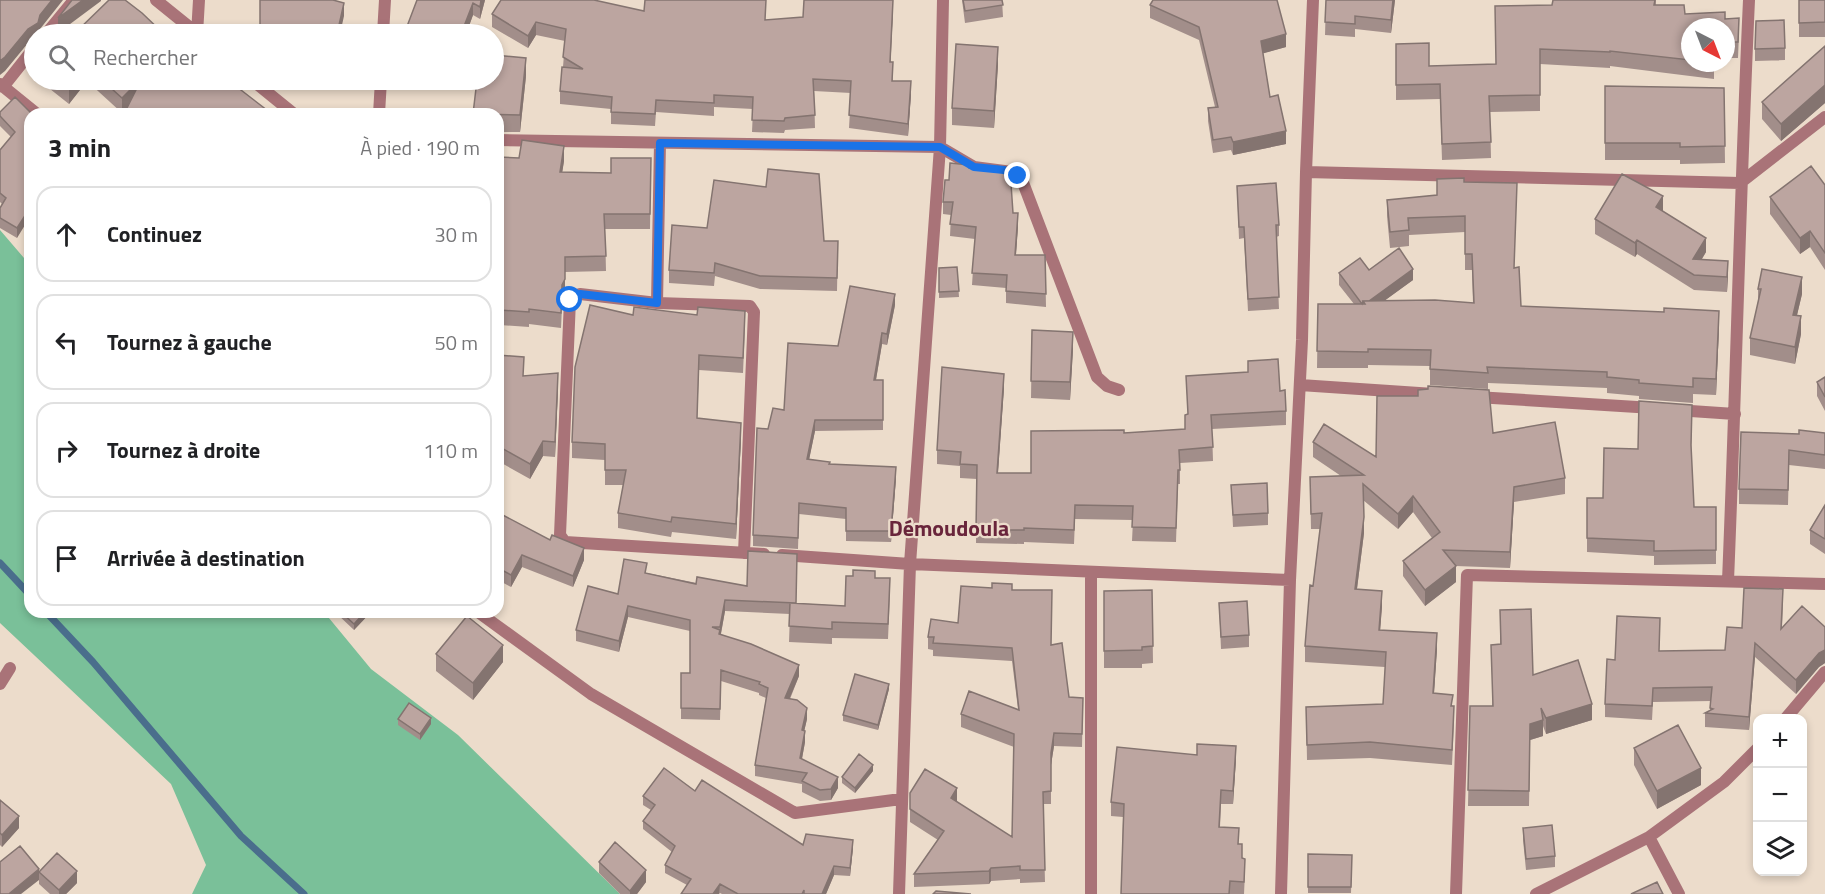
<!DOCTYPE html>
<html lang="fr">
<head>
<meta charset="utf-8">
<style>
  :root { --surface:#fff; --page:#f2f2f2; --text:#202124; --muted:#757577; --line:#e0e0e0 }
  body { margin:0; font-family:"Titillium Web",sans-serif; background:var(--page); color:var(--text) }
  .controls { position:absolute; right:18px; bottom:18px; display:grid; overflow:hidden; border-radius:12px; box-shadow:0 3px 9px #0003 }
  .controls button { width:54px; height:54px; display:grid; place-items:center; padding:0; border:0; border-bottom:2px solid var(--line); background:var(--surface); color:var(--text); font:30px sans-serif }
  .compass { position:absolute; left:1681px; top:18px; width:54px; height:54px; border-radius:50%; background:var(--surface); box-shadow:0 3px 9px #0003; rotate:138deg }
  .stop { position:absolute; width:18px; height:18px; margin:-14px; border:4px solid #1a73e8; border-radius:50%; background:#fff }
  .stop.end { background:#1a73e8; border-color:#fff; box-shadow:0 2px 6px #0008 }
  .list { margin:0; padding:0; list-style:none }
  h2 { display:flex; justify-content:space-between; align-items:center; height:78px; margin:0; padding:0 24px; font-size:26px }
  h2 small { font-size:20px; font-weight:400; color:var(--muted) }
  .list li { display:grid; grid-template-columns:39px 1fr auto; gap:18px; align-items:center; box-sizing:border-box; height:96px; margin:0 12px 12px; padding:0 12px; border:2px solid var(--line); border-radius:18px }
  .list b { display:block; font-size:22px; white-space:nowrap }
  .list em { font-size:20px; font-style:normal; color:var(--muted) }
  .icon { flex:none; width:33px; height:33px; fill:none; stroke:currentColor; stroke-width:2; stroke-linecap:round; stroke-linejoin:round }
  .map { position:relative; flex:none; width:1825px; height:894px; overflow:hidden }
  .search { position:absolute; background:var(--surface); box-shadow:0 3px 9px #0003; left:24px; top:24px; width:480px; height:66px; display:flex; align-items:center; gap:15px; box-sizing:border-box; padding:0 21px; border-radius:33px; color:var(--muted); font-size:22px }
  .panel { position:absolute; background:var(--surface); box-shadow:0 3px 9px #0003; left:24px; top:108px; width:480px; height:510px; border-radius:18px }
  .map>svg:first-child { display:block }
</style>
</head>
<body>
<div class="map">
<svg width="1825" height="894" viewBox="0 0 1825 894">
  <rect width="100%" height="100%" fill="#ecdccb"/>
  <path fill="#7ac099" d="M0,230L30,265V612H324L371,669L458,735L620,894H192L206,865L171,784L0,623Z"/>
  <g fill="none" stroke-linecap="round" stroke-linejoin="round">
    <path stroke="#4a6e8c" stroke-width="7" d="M0,563L30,595
      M46,612L93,662L241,836L304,894"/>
    <path stroke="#a97378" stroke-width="12" d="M156,0L198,34
      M46,34L74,0
      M197,34L199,0
      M383,34L385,0
      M252,80L294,114
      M0,84L37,114
      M3,87L34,48
      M379,114L381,80
      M498,140L940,147L974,167L1012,172L1022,180L1097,377L1107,386L1119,390
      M1306,172L1740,183L1825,117
      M657,303L660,143
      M1300,385L1434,394
      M1476,397L1653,408
      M1676,410L1735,414
      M744,553L754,312L750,306L657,303L580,294L570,300L560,535L565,542L764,554
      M782,555L910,564L1290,580
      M1091,572V894
      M1728,581C1736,387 1740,194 1749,0
      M478,612L591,694L795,813L901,799
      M0,684L10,668
      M1786,718L1825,672
      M1649,837L1679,894
      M899,894L910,564L940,147L943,0
      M1281,894L1290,580L1302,340L1306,172L1313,0
      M1456,894L1467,575L1825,584
      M1536,894L1649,837L1724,782L1758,748"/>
  </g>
  <path fill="#a28e8a" d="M417,0H485L480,19L473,15L466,34H406V29Z
    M962,0H1002L1003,17L965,23Z
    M1326,0H1395L1391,33L1355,29V37L1325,35Z
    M1656,0V5L1685,14L1725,19L1739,33L1738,58H1726V27H1690V63H1714V79L1610,66V68L1540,64V111L1490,112L1491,158L1442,160L1440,99L1396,100V44L1429,66L1496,64L1552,5Z
    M1799,0H1825V37H1799Z
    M1150,5L1286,47L1263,53L1270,97L1286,144L1233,155L1231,150L1213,153L1208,121V108L1215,107L1199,40L1150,18Z
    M644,11L765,20L893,11L890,62L893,81L911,94L908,136L849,128L851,93L814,91L815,128L785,130L784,133L752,132L753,109L714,107V116L656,112L655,126L611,124V109L560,104V91L563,67L565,41L536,35L528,48L492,27V14Z
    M1825,46V103L1781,141L1762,119V102Z
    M1785,48V60L1755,61V49Z
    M998,64L994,128L952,125V108Z
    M526,76L520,132H498V114Z
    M45,80H228L128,106L122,113L87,81L69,104L45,85Z
    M1605,86L1724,88L1725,163L1680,164V160H1605Z
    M0,112L32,114L17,238L0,228V208L2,204L0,202V150L11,137L0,126Z
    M498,157L564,161L562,172L611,173L651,158L650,229H605L606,271L565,272V294L562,300L561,328L529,324V327L500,325L499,355L524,376L558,388L555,457L543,456L530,479L498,461Z
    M969,168L1013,213L1018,226L1016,255H1045L1046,307L1006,303V288L972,285L975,239L950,236L951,215L943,214V202L949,180Z
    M1464,182L1515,268L1521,306L1719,327L1716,395L1693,394V403L1639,399V396L1607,393V388L1488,383V389L1430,385V366L1368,365V368H1317L1318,304H1354L1339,285V273L1369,270L1413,280L1385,300L1473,303L1472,270H1465V232L1409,235V246L1390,248L1387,216V200L1437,195Z
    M1825,185V270L1810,247L1800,254L1770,214V197Z
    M1237,186L1279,225V236L1276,237L1279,309L1248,311L1244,238L1239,239Z
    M1662,211L1706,252L1702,259L1728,275L1727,292L1694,290L1637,254L1635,257L1595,234V219Z
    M824,241H838L837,291L760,289L715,276L714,286L669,283V270Z
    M957,267L959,297L939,298V268Z
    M1758,289L1802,294L1797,315L1801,334L1795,364L1750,355V338L1758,302Z
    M895,305L887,345L882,344L876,380H883V430L815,431L809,459L896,478L891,542L846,541V519L799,514L798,549L753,546V535L768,429L838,346Z
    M633,315L745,326L743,373L699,370L697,419L741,438L736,539L672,532L671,537L618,528V513L623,485H605V460L572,458V442Z
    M1032,330L1073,349L1070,400L1031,398Z
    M1248,361L1280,391L1286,411V425L1212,429L1213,461L1180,463V484H1178L1176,542L1132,541L1133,520L1075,519L1074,544L1024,542V544L976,543L977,479L960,478V466L937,464V450L1004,388L998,473H1031L1124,433L1185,429V415L1188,414L1186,376L1248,372Z
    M1825,377V411L1817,396V382Z
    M1692,419L1691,452L1694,507H1716V564L1654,565V556L1587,552V498H1603L1638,449Z
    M1493,433L1565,478V494L1514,502L1510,568L1456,566V582L1425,606L1403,576V561L1432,538L1413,512L1398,529L1363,500L1364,533L1357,589L1382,606L1380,630L1437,649L1434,693L1453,706L1454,721L1452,765L1370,758L1307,760L1306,707L1383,704L1385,667L1305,662V646L1320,529H1311L1310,477L1341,476L1313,457V442L1376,457Z
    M1825,433V469L1789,465L1788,505L1739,504V489L1799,434Z
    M1231,485L1268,513V525L1233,527Z
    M1825,505V554L1810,544V530Z
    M498,515L584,560L573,587L522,567L511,587L498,580Z
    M647,573L796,603L845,606L875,578L890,593L888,639L832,638V644L789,642L790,614L725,611L721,634L799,676L790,699L807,719L804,731L805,742L802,759L838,788L831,800L820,801L802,792V784L755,776V765L766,698L759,695V693L721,681L720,720L681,719V673H690V631L628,617L619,652L576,641V630L618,594Z
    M1012,590L1051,645L1069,697L1083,698L1082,747L1054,746L1051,765V804H1043L1045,882L1020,883V879L991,881L989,884L914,887V874L938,840L910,822V793L957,801L956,802L1012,837L1014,747L961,727V714L1018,709L1012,661L933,656V650L928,649V637L958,623Z
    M1152,590L1153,663L1142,664V668H1104V591Z
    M1219,603L1249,635V647L1221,649Z
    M1783,603L1782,628L1825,627V663L1819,667L1796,694L1755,657L1749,730L1705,727V713L1710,710L1711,701L1653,702L1652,720L1605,717V704L1615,660L1660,631L1659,651L1725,650L1742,628Z
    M1500,610L1533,675L1592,720L1546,734L1543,726V736L1530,740L1529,806H1468L1470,706H1492L1500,644Z
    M336,612H371L354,630L336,613Z
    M436,654L503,662L473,700L436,671Z
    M889,689L878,730L843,721V715Z
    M398,719L431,724L420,740L398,725Z
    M1634,748L1701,785L1657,809L1634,765Z
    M1236,759L1233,804H1221L1220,827L1239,844L1245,872L1244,894H1121L1123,817L1111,816V802Z
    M873,771L855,793L842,783V777Z
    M695,791L803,845L853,848L850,876L834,875L826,894H722L720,893L719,894H681L687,885L665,873V865L672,852L643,829V821L651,810L643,805V796Z
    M0,800L19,828L2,847L0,845Z
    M1523,828L1555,856V867L1526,870L1523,840Z
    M1308,854L1352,855L1351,893H1308Z
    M599,862L646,882L637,894H620L599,873Z
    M39,872L77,883L66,894H50L39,884Z"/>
  <path fill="#847470" d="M52,0H63L40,29L39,34H34V39L28,43L5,71L0,75V61Z
    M83,0H101V1L58,33V18Z
    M481,0H485L480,19V7Z
    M893,0V11L890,74V62Z
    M1393,0H1395L1391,33V20Z
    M344,3V16L340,34H337Z
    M473,3V15L466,34H461Z
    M536,22V35L528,48V36Z
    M1286,34V47L1261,54V41Z
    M998,47V64L994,128V111Z
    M526,58V76L520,132V115Z
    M76,80H87V81L69,104V89Z
    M140,80H143V91L122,113V98Z
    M911,81V94L908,136V124Z
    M1825,85V103L1781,141V124Z
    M1286,131V144L1233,155V142Z
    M564,146V161L560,187V172Z
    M1663,196V211L1656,222V207Z
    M30,208V217L17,238V228Z
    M1018,213V226L1015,268V255Z
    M1810,231V247L1800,254V238Z
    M1706,238V252L1693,273V259Z
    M1637,240V254L1635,257V243Z
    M565,257V294L562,300L561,328L562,285Z
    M1728,261V275L1727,292V277Z
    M1413,269V280L1365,315V304Z
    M1802,277V294L1793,332V315Z
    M895,294V305L887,345V334Z
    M1719,311V327L1716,395V379Z
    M1801,316V334L1795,364V347Z
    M1073,332V349L1070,400V382Z
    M882,333V344L874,391V380Z
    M558,373V388L555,457V442Z
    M1004,374V388L997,486V473Z
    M815,420V431L807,470V459Z
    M741,423V438L736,539V524Z
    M543,441V456L530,479V464Z
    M896,467V478L891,542V531Z
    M1514,487V502L1510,568V552Z
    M1413,496V512L1398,529V514Z
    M1364,517V533L1355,604V589Z
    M584,548V560L573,587V576Z
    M522,555V567L511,587V575Z
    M1456,566V582L1425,606V590Z
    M1382,591V606L1379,646V630Z
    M725,600V611L720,638V627Z
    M628,606V617L619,652V641Z
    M365,612H371L354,630V624Z
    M1437,633V649L1433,708V693Z
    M1755,643V657L1749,730V717Z
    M503,645V662L473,700V683Z
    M1825,650V663L1819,667L1796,694V680L1819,653Z
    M799,665V676L785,709V698Z
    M889,684V689L878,730V725Z
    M1592,704V720L1546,734V718Z
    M807,708V719L802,741V730Z
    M431,718V724L420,740V734Z
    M1543,720V736L1530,740L1529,806L1530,724Z
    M805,731V742L800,769V758Z
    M1054,733V746L1051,765V753Z
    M1236,746V759L1233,804V791Z
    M873,765V771L855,793V788Z
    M1701,768V785L1657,809V791Z
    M838,777V788L831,800V789Z
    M957,788V801L951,811V798Z
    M19,816V828L2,847V835Z
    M853,840V848L850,876V868Z
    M834,866V875L826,894H822Z
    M991,868V881L989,884V871Z
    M39,869V880L21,894H10V893Z
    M646,870V882L637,894H630V891Z
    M77,871V883L66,894H59V890Z
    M720,884L719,894H713Z"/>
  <path fill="#bca5a0" stroke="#847470" stroke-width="1.5" d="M0,0H52L40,15L38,23L28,29L5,57L0,61Z
    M72,0H83L58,18Z
    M109,0H125L142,13L164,34H74Z
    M260,0H333L344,3L337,34H260Z
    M417,0H481L480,7L473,3L461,34H419L406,29Z
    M501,0H594L644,11L645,0H766L765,20L803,17L804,0H893L890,62H893L892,81H911L908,124L849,115L851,81L813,79L815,115L785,118L784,121L752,120L753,97L714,95V103L656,100L655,114L611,112L612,97L560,91L562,67L583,69L563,57L566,29L536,22L528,36L492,14Z
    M963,0H1002L1003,5L965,11Z
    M1153,0H1277L1286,34L1261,41L1270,97L1278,95L1286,131L1233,142L1231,137L1213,140L1208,108L1218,107L1199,27L1150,5Z
    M1326,0H1393L1391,20L1355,16V24L1325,22Z
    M1553,0H1655L1654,5H1684L1685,14L1725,12V19L1739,18L1738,42H1726V27H1690V60L1610,51V52L1540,49V95L1489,96L1491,142L1442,144L1440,84L1396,85V44L1429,43V66L1496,64L1495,6L1552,5Z
    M1799,0H1825V22L1799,23Z
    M1784,20L1785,48L1755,49L1756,21Z
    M956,44L998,47L994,111L952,108Z
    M1825,46V85L1781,124L1762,102Z
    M494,55L526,58L520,115L473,114L477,80H494Z
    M56,80H76L69,89Z
    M102,80H140L122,98Z
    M141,80H228L272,114H124Z
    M1605,86L1724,88L1725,146L1680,147V143H1605Z
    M15,97L32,114H30V208L17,228L0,218V208L6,198L0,193V150L15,132L0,116V112Z
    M522,140L564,146L560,172L611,173V158H651L650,214H604L606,256L565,257V279L562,285L561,313L529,309V312L500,310L498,355L524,357L523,376L558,373L555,442L543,441L530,464L498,446V157L519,158Z
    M950,163L969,165V168L998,166L1010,169L1013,213H1018L1015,255H1045L1046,294L1006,291L1007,275L972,273L976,227L950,224L953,202H943L945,180H949Z
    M1811,166L1825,185V253L1810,231L1800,238L1770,197Z
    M768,169L819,174L824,241H838L837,278L760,276L715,263L714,273L669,270L672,225L707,228L714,180L766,187Z
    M1622,174L1663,196L1656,207L1706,238L1693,259L1728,261L1727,277L1694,275L1637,240L1635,243L1595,219Z
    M1464,178V182L1517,183L1514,268L1519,267L1521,306L1664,312V308L1719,311L1716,379L1693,378V387L1639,383V380L1607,377V372L1487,367L1488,373L1430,369L1431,350L1368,349V352L1317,351L1318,304H1365L1363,301L1435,300L1474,303L1472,254H1465V216L1408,218L1409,230L1390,232L1387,200L1437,195V179Z
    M1276,183L1279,225H1276L1279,297L1248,299L1244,227H1239L1237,186Z
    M1399,248L1413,269L1369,301H1363L1362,304L1339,273L1360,258L1369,270Z
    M957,267L959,291L939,292V268Z
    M1762,269L1802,277L1793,315L1801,316L1795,347L1750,338L1761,289H1758Z
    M850,286L895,294L887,334L882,333L874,380H883V420H815L807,459L830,462L829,464L896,467L891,531H846V508L799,503L798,538L753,535L757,428L768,429L773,408L784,410L788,343L838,346Z
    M590,305L633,315L634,307L697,315L698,307L745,311L743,358L699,355L697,418L741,423L736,524L672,517L671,522L618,513L626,470H605V444L572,442L575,367Z
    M1032,330L1073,332L1070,382L1031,381Z
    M1278,359L1280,391L1285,390L1286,411L1211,415L1213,447L1179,450L1180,470H1178L1176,528L1132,527L1133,506L1075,505L1074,530L1024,528V530H976L977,465L960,464L961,452L937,450L942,367L1004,374L997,473H1031V431L1124,430V433L1185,429V415L1188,414L1186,376L1248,372V361Z
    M1825,377V397L1817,382Z
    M1428,386L1489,390L1493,433L1555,422L1565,478L1514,487L1510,552L1443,550L1456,566L1425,590L1403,561L1440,532L1413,496L1398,514L1363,484L1364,517L1355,589L1382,591L1379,630L1437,633L1433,693L1453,695L1451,706H1454L1452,750L1370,742L1307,745L1306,707L1383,704L1386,652L1305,646L1310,585L1313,586L1322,513L1311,514L1310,477L1364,475L1313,442L1324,424L1376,457L1377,396H1418V390L1428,389Z
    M1639,401L1692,405L1691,445L1694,507H1716V550L1654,551V541L1587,538V498H1603L1604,448L1638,449Z
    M1799,430L1825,433V455L1789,450L1788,490L1739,489L1741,432L1799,434Z
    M1267,483L1268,513L1233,515L1231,485Z
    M1825,505V539L1810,530Z
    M499,513L550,540L552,535L584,548L573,576L522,555L511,575L498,568V515Z
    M748,551L797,554L796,603L725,600L720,627H712L720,630L719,634L751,644L799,665L785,698L797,700L807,708L802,730L805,731L800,758L838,777L831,789L820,790L802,781L807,773L755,765L768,688L759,684L760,682L721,670L720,709L681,708V673H690V620L628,606L619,641L576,630L588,586L618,594L624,559L647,563L645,573L696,584L697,577L747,586Z
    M853,570L875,571V578H890L888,624L832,622V629L789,626L790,603L845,606L846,576H853Z
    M992,583L1012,584V590H1052L1051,645L1062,643L1069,697L1083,698L1082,734L1054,733L1051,753V791L1043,792L1045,870H1020V866L991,868L989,871L914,874L944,831L910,809V793L925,769L957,788L951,798L1012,837L1014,734L961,714L969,691L1019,710L1012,648L933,643L934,637H928L931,619L958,623L961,586L992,588Z
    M1744,588L1783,589L1781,629L1802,606L1825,627V650L1819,653L1796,680L1755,643L1749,717L1705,713L1713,709L1710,708L1712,687L1653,688L1652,706L1605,704L1607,659L1615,660L1617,616L1660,618L1659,651L1725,650L1727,627L1742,628Z
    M1152,590L1153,646L1142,647V650L1104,651V591Z
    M1247,601L1249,635L1221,637L1219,603Z
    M1531,609L1533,675L1578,660L1592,704L1546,718L1541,708L1543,720L1530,724L1529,791L1468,790L1470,706H1493L1491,645L1501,644L1500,610Z
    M341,612H365L354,624Z
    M467,616L503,645L473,683L436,654Z
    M855,674L889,684L878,725L843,715Z
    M409,703L431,718L420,734L398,719Z
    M1678,725L1701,768L1657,791L1634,748Z
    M1197,744L1236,746L1233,791L1221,790L1219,827L1239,828L1238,844H1242V858L1245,859L1244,882L1230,881L1229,894H1121L1124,804L1111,802L1117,747L1197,755Z
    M859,754L873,765L855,788L842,777Z
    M664,768L695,791L702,780L803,845L806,834L853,840L850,868L834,866L822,894H804V890L802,894H738L720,884L713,894H681L691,879L665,865L675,846L643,821L655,805L643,796Z
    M0,800L19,816L2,835L0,833Z
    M1552,825L1555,856L1526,859L1523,828Z
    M615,842L646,870L630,891L599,862Z
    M20,846L39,869L10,893L11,894H0V862Z
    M57,853L77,871L59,890L39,872Z
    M1308,854L1352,855L1351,887H1308Z
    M1657,882L1663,894H1631Z
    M936,891L971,894H933Z"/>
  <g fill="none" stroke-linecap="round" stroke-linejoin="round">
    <path stroke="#1a73e8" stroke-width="8" d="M570,300L580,294L657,303L660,143L940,147L974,167L1004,170L1018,176"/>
  </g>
  <g text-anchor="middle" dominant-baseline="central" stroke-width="4.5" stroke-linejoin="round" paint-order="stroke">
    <g font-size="22" font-weight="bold" fill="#69253b" stroke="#ecdccb">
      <text x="949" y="528">Démoudoula</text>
    </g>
  </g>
</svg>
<div class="controls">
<button>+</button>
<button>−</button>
<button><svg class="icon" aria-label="layers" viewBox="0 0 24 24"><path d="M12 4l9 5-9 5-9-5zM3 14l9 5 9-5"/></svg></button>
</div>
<svg class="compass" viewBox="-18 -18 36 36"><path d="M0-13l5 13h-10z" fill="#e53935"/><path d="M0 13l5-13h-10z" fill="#757577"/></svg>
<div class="stop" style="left:570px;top:300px"></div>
<div class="stop end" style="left:1018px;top:176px"></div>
<div class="search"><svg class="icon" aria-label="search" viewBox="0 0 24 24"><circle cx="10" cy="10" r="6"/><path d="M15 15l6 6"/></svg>Rechercher</div>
<section class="panel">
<h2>3 min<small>À pied · 190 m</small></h2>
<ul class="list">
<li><svg class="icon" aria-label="ahead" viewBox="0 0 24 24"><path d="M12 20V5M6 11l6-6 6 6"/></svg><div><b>Continuez</b></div><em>30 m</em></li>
<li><svg class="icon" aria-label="left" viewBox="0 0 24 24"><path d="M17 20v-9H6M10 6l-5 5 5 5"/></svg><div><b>Tournez à gauche</b></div><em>50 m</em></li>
<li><svg class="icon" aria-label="right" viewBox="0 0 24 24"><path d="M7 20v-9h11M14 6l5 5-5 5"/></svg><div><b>Tournez à droite</b></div><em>110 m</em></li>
<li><svg class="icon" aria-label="arrive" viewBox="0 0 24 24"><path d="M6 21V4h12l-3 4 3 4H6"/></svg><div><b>Arrivée à destination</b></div></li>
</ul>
</section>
</div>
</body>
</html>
